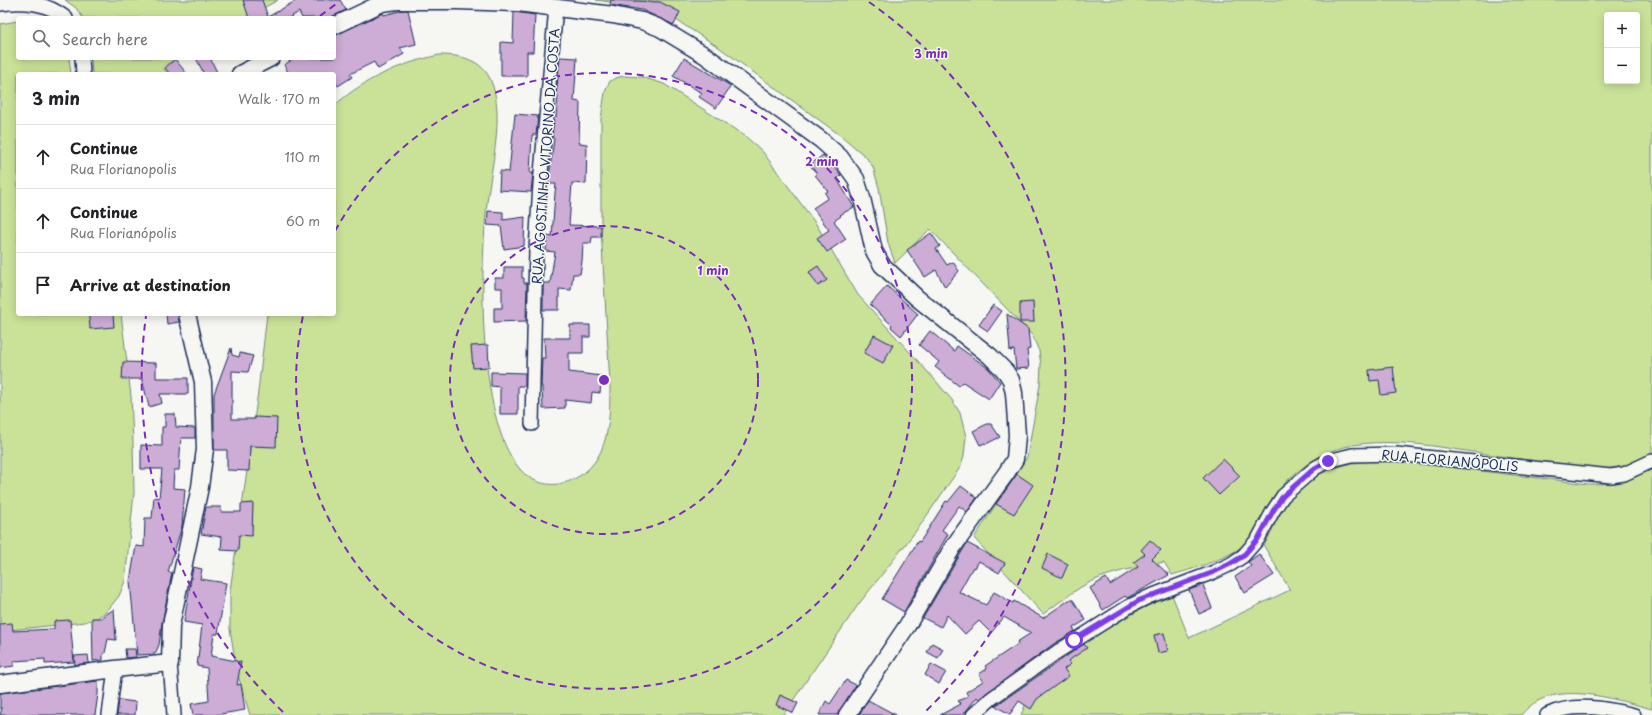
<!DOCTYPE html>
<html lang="en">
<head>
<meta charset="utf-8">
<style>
  :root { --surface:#fff; --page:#f2f2f2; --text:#202124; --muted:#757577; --line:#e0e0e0 }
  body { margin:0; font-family:"Playpen Sans",sans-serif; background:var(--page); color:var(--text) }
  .controls { position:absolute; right:12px; top:12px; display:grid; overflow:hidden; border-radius:4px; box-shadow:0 2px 10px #0003 }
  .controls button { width:36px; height:36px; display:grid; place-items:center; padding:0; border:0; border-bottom:1px solid var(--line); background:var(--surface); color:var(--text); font:20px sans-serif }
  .stop { position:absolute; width:12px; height:12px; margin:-9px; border:3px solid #7c3aed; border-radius:50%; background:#fff }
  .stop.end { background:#7c3aed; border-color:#fff; box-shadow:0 1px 4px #0008 }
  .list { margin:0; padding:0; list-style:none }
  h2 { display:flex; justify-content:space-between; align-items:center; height:52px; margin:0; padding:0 16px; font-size:17px }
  h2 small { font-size:13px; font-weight:400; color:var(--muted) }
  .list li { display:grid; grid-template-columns:26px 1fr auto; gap:12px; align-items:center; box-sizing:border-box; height:64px; padding:0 16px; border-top:1px solid var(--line) }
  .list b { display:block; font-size:15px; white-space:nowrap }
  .list p { margin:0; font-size:13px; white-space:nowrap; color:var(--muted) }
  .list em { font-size:13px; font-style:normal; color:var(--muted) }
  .icon { flex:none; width:22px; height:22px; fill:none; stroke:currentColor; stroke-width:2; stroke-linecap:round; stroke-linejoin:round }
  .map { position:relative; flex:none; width:1652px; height:715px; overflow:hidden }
  .search { position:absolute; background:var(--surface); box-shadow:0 2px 10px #0003; left:16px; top:16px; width:320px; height:44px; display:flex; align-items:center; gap:10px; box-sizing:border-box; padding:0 14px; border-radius:4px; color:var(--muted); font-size:15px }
  .panel { position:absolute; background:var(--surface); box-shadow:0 2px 10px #0003; left:16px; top:72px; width:320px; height:244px; border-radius:4px }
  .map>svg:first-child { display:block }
</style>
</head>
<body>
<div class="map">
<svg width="1652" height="715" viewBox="0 0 1652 715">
  <rect width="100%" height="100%" fill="#f6f6f2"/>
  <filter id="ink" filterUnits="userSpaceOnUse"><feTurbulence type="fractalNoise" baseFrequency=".025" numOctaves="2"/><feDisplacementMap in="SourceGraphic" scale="8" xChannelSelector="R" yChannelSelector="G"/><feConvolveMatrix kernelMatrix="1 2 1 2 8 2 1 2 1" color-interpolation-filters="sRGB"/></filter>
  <g filter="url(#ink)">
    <path fill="#cae298" stroke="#72887b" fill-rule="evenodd" d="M65,0H278L245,18H83L76,8Z
      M596,0H1652V454L1625,466L1597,470C1558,464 1519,459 1480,453C1431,446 1362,431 1317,458C1307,464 1296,472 1288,480C1273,494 1268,515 1257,532C1240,556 1199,567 1172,575L1164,562C1136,568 1106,572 1081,587C1068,595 1056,605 1043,614L974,538L1027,457L1040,385L1041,365L1039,351L1032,335L930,229L895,263L888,243L879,188L873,167L866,157L844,138L720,48L673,18L625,4ZM1607,15H1637V81H1607Z
      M18,21V58H69L71,74H18V314H121L131,396L133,442L134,493L125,581L119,596L107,611L97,618L85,622L0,631V24Z
      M439,55C460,55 482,59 491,81C505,114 491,168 487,203C480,266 477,419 519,468C532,484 553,489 572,480C610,463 610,420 610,384L601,229V119L605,92L610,81L616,78L623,76L642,77L664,84L745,136L762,151L816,224L858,295L935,380L952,400L960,413L966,437L964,456L961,466L919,527L858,605L783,715H250L237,672L230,629V591L258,392L267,314H334V106C364,79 399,64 439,55Z
      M91,58H177L163,67L168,74H92Z
      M1379,460L1406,462L1589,484C1620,484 1626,480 1652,465V709C1613,699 1551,677 1521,715H1021L1027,701L1032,694L1088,640L1139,610L1172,595L1189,638L1290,590L1264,546C1271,533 1277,518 1285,505C1306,473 1343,462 1379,460Z"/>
    <path fill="#cdacd6" stroke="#1b2f5e" d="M243,0H262L268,17L297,0H340L346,10L329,18H302L299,12L289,18H249Z
      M611,0L660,2L680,12L674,25L642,10L610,5Z
      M403,10H408L416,44L400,48L404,54L378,69L374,62L350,74L352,77L338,86L334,80V74H289L284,65L295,58H334V36L383,13L384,15Z
      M514,12L535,15L533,52H527V76H501V42L513,43Z
      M560,57L577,58L574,101L580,102L579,143L587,144L586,184L572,183L569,225L601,226V237H592L591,243H583L582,261L580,274H573L571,290L559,289V310H543V283H550L555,252L546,251L547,236L552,237L555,193L556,184H548L554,139L552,136L554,117H556L558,96L556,95Z
      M196,58H210L218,74H204Z
      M684,58L731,86L716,108L699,97L702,93L673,76Z
      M175,59L187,74H170L165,68Z
      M515,114L538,116L536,135H532L530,173H533L531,192L499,190L500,171L509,172Z
      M823,155L841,175L837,179L854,207L840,215L841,216L834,221L846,239L827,252L817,238L829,230L813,208L828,198L825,193L828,191L815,175L817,174L810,165Z
      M488,211L503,212V220L525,217L524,246L504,249L501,226L487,225Z
      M931,233L940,246L936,249L947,265L953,262L959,271L945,287L936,270L925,277L907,250Z
      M818,266L827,280L818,286L809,272Z
      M504,267H522V278H524V283H527L526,321L494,322V308H502V288H495V278H504Z
      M887,286L918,314L901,336L891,327L892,325L870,305Z
      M1033,302L1034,322H1020V303Z
      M993,305L1002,311L988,331L979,325Z
      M89,314H113L114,327L90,329Z
      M166,314H178L179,322L167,324Z
      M1007,314L1028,329L1030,349L1027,350L1029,368L1016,369L1014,350L1010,351Z
      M570,325H590V337H583V353H569V372L602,376L600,393L592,392L591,403L565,400V408L543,409L542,386H541L542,358H545L544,338H570Z
      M930,331L954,351L957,346L988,368L1000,382L989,399L963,382L959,386L935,367L939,362L919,345Z
      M874,335L893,345L883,363L864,353Z
      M488,345L489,367L473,368L471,346Z
      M231,348L232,355L239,357L240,353L253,356L248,372L232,371V419H255V417L277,418L276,447L250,446L249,471L227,470V450H214V394Z
      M123,362L156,363V378H188V394H160L162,403L149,407L142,379H122Z
      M1393,367L1396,393L1381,395L1379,380L1370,381L1369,370Z
      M491,372L525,373V386H518V414H500V387L491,386Z
      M165,414H175L176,427L195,428V438H181L179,470H174L173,488L185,489L182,526L168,572L172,573L162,623L159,645L155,654L137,655L130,581L136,546L144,547L145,518H152L154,497L159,498L162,469H141V445L162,446V427H165Z
      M987,424H991L1000,437L986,444L985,443L980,445L973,431Z
      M1223,459L1240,476L1219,495L1203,478Z
      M1017,474L1033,485L1014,514L996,504Z
      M961,486L977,498L967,512L959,506L942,530L948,534L904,612L882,599L918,541L920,542L946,501L948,502Z
      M253,503L252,536L239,535L238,551L221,550L222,537L201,534L206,507H221V512H241V504Z
      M1150,540L1161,550L1152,559L1169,575L1127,598L1125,596L1103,610L1090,588L1106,578L1110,585L1138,567L1134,562L1145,554L1141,550Z
      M967,543L1005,563L999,573L979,561L975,568L973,567L959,592L986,605L994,592L1013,603L1014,601L1043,618L1069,600H1073L1086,620L1073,628L1075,631L1052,645L979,699L977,697L963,715H940L961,704L958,701L968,696L966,692L983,681L979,674L987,669L985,666L1018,644L1017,642L1031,633L1004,617L991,633L979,621L965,634L947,615L941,627L923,618Z
      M1048,554L1068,564L1062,578L1042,568Z
      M1259,554L1274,575L1245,593L1235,577L1251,566L1248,562Z
      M193,567L202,569L200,579L226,583L218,634H214L211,656L241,662L237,685L241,684L245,710L215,715H193L191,704L209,701L207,668L197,666L202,625L184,622Z
      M1203,585L1212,608L1199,614L1189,590Z
      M114,609L116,640L108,639L105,653L103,654V660L93,661L92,618H101Z
      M70,620L74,662L45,664V659L14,661V666L0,668V624L12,623L13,631L54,629V621Z
      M1164,633L1168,651L1158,653L1154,635Z
      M932,643L943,649L938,658L927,652Z
      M1084,644L1087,648L1068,661L1071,664L1064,669L1069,676L1037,699L1031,709L1019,701L1010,714L995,706Z
      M125,649H135L136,657L126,658Z
      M88,655L89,663L75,665L74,656Z
      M931,664L946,672L939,684L925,675Z
      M846,680L856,685L837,715H819L826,701L830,704Z
      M98,681V694L95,715H0L2,708H0V693Z
      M780,695L798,703L793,713L776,705Z
      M119,700L136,702L135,715H117Z
      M868,700L896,715H859Z"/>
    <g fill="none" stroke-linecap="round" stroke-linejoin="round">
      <defs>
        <path id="minor" d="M0,4C24,1 46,2 66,18
          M82,58L83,74
          M532,424L536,250L540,184L556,7
          M170,663L174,715
          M109,715L115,669
          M973,715L992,698L1057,652L1128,607L1148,597L1214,572L1231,564L1243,556L1258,539L1273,511L1283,496L1315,468L1328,461L1352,455L1396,454L1611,476L1624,474L1652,461
          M1547,715C1573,702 1607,708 1634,715"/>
        <path id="tertiary" d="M334,26L382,3L397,1H457L518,3L613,15L642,21L660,28L706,56L821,140L840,157L856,179L862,198L874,251L882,265L917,298L990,356L1006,372L1011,380L1014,393L1017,435L1015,459L1007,472L953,547L907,626L847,715
          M240,74L271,58
          M0,684L115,669L170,663L171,625L200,487L205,449L203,382L187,314"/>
      </defs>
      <use href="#minor" stroke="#1b2f5e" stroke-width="16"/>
      <use href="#tertiary" stroke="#1b2f5e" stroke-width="19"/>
      <use href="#minor" stroke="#f6f6f2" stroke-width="13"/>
      <use href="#tertiary" stroke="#f6f6f2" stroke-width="16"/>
    </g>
  </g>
  <g fill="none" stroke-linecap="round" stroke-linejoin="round" filter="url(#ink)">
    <path stroke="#7c3aed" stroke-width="5" d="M1074,640L1140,600L1214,572L1230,564L1243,556L1258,539L1273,511L1283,496L1315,468L1328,461"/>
  </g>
  <g fill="none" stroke="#7b2cbf" stroke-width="2" stroke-dasharray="7 5">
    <circle cx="604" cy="380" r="154"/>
    <path d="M335 231A308 308 0 1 1 303 316"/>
    <path d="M283 712A462 462 0 0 1 146 316M320 16A462 462 0 0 1 339 2M869 2A462 462 0 0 1 925 712"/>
  </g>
  <g text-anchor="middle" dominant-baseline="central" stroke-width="3" stroke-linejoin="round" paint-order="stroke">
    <g font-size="13" fill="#1b2f5e" stroke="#f6f6f2">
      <text transform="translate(545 156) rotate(-86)">RUA AGOSTINHO VITORINO DA COSTA</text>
      <text transform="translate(1450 460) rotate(5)">RUA FLORIANÓPOLIS</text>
    </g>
  </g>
  <circle cx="604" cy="380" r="6" fill="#7b2cbf" stroke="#f6f6f2" stroke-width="2"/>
  <g font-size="12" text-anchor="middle" font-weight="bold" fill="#7b2cbf" stroke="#f6f6f2" stroke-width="3" stroke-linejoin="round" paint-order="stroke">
    <text x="931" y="58">3 min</text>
    <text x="822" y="166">2 min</text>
    <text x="713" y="275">1 min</text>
  </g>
</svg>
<div class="controls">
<button>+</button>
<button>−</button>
</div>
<div class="stop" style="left:1074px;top:640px"></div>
<div class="stop end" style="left:1328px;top:461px"></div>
<div class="search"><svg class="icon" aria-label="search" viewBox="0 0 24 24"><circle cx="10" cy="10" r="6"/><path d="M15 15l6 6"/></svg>Search here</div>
<section class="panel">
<h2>3 min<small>Walk · 170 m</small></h2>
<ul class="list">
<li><svg class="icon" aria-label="ahead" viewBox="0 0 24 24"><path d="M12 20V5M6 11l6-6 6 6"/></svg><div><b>Continue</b><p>Rua Florianopolis</p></div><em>110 m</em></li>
<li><svg class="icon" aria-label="ahead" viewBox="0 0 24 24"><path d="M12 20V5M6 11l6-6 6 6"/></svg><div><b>Continue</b><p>Rua Florianópolis</p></div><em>60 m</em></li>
<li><svg class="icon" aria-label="arrive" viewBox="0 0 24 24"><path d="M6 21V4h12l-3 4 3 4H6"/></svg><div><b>Arrive at destination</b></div></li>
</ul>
</section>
</div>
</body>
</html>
